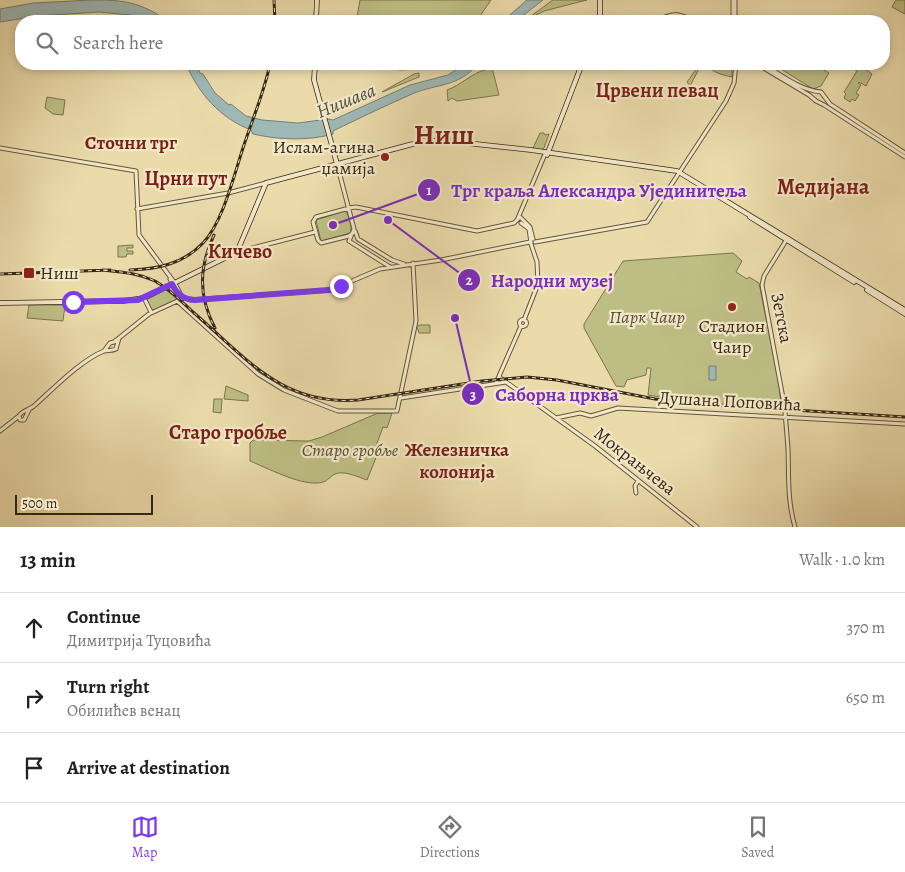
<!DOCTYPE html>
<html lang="en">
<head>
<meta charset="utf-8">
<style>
  :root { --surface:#fff; --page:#f6f6f6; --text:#202124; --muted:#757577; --line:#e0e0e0; --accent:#7c3aed }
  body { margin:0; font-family:Alegreya,serif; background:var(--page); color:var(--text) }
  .scale { position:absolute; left:15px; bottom:12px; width:138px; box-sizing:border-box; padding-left:5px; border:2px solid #382916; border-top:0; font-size:14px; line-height:18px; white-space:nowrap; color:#382916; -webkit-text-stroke:4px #f2e8c8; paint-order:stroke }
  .stop { position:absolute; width:15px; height:15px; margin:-11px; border:4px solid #7c3aed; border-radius:50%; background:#fff }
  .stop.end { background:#7c3aed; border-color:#fff; box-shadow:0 1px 5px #0008 }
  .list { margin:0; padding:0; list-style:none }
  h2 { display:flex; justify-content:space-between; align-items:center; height:65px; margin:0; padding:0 20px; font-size:21px }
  h2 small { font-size:16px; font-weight:400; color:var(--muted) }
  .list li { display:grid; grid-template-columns:32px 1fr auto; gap:15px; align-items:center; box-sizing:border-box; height:70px; padding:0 20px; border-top:1px solid var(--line) }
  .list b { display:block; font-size:19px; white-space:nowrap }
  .list p { margin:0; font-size:16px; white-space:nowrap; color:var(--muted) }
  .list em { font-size:16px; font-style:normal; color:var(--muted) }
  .icon { flex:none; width:28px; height:28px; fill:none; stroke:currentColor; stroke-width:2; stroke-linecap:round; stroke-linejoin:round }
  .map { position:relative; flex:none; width:905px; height:527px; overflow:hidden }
  .search { position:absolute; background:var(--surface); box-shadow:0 2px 8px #0003; left:15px; right:15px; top:15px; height:55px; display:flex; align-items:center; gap:12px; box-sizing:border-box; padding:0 18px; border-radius:20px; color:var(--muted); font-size:19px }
  .sheet { height:275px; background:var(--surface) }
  nav { display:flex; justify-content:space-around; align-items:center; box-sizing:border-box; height:70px; border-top:1px solid var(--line); background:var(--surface); font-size:14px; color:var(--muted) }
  nav a { display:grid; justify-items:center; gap:2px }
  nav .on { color:var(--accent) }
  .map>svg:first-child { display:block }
</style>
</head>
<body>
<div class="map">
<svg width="905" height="527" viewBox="0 0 905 527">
  <rect width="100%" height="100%" fill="#ebdbab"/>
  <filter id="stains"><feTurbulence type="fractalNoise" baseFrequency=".004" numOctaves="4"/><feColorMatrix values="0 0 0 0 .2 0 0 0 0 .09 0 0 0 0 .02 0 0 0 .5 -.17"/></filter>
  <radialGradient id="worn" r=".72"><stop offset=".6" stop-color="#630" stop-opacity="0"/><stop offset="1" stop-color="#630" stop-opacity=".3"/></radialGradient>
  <path fill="#bdbe84" stroke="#7a744d" d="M360,0H491L480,16L483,21H382L357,17Z
    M553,0H587L544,11L524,21Z
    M896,0H905V14L892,7Z
    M401,64H413L420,69L399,70Z
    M489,64H491L499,95L457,101L452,98L448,101L447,90C461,85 472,73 485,70Z
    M700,64H732V77C723,75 714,73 707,66L705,68L701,65L690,86L687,82Z
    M773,64H813L829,73L821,86L813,89Z
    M859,64L872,74L866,86L859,82L858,83L861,85L856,93L859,95L855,101L852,99L850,102L844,98L846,94L844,92L857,71L855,70Z
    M419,73V77L382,92L414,74Z
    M47,97L65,100L63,115L53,114L45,108Z
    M540,133H544L545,135L549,134L544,148L541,150L533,148Z
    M345,211C349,215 353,228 350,233L321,241L316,220Z
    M133,245V248H127V251H133V254H127L126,257H118V246Z
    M733,253L742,261L736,272L747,279L749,277L759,283L779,383L781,406L698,403L648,395L651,368H647L646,375L627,380L624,387L616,386L584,328V324L623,261Z
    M172,285L179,299L152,311L145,299Z
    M29,305H65L63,321L27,318Z
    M419,325H430V333H419L417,327Z
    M226,386L248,395V401L224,399Z
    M214,399H222L221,413L213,412Z
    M378,413H392L387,428L383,427L376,446L380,448L367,480C358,477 342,469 333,475C327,480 325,483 316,483C298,484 267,468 250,461V443L253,440L309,441L322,437Z"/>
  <path fill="#9eb8b5" stroke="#757f75" d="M92,0C125,0 140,2 168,21H150L130,15L99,12L38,16L0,22V9L33,3Z
    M527,0H543L516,21H503Z
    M186,64H196L200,73L203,74L215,93L229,105L231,104L246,116L262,120L298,123L328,119L333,120L410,85L448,75L465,64H478C457,88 438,83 412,94C387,105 362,117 337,129L333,131V134C309,141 279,140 253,134L251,130C220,118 199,94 186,64Z
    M709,366H716V380H709Z"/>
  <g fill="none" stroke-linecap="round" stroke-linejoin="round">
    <defs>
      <path id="tertiary" d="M733,0V21
        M735,0V21
        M655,21C672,13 677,12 694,21
        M757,64L809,95L816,101L824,105L905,157
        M763,64C781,75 800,90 821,92L830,104L905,153
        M0,148L136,171L139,235L174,282L181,295
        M337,164L354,229L349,241
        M349,208L356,207L477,231L514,223L520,217L530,227L533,239
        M349,208L316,217L313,222L318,240L321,243L349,236L354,232
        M137,209L228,193L266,183
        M518,218L545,154
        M521,223L529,229L531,243
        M355,231L358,239L392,260L404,264
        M349,241L390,267
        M535,242L647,222L726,101L734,83L736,64
        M237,252L315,232
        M170,279L178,295L190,300L331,290L380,269L441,260L530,242
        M144,298L151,312
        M177,301L258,374L284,390L338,411H397L416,321L413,263
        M519.5 323a3.5 3.5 0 1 1 7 0a3.5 3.5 0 1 1-7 0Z
        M524,320L538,284L537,262L531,244
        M104,351L110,343L114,342L149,314L184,298
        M499,377L595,446L697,527
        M496,383L521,326
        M401,398L506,382
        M785,409L762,285L764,276L787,239
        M785,412C786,424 787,436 788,448C789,475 787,500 795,527
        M19,416L20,420H24L29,410
        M556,418L580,413L591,416L618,408L905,424
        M0,431L19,416C21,411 29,410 34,406C53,389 81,360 104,351C109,350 112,351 116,349L119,338
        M636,493L635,486L638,481"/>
      <path id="secondary" d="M600,0V21
        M316,21L317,0
        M315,64L314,80L337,164
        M547,155L582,64
        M750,217L854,282
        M867,290L905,314
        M0,303L123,301L144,298L237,252L266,183L424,141H448L531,150L677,171L905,310"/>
    </defs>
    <use href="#tertiary" stroke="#65563b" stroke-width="5"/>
    <use href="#secondary" stroke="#382916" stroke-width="5.5"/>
    <use href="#tertiary" stroke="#f2e8c8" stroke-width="3"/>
    <use href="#secondary" stroke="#f2e8c8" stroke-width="4"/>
    <defs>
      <path id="rail" d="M274,0L275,21
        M214,235C199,267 198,296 215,328
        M103,270C121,272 138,273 155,281C169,289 181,301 193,312C245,357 282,406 358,400L482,381L527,377L557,380L655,399L696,404L905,417
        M130,270C158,269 183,264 203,243C223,222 234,175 243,148C252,120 264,93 270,64
        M0,274L110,270"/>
    </defs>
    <use href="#rail" stroke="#382916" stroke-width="3"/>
    <use href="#rail" stroke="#f2e8c8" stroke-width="1" stroke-dasharray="4" stroke-linecap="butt"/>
  </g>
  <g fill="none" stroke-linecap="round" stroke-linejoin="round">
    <path stroke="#7c3aed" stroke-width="6" d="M73,302L138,300L172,284C177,294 182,299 195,300L329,290L341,286"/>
  </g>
  <g fill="#8f2418" stroke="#f2e8c8" stroke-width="2">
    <circle cx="385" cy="157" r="5"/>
    <rect x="23" y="267" width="12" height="12" rx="2.5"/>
    <circle cx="732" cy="307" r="5"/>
  </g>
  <g text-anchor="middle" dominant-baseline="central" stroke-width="4.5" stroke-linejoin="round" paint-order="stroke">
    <g font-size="18" fill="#382916" stroke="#f2e8c8" text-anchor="end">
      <text x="375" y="147">Ислам-агина<tspan x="375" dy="21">џамија</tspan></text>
      <text x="40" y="273" text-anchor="start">Ниш</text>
      <text x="732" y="326" text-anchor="middle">Стадион<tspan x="732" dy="21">Чаир</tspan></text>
    </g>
    <g font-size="18" font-style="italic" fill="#594e32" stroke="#f2e8c8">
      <text x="647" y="317">Парк Чаир</text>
      <text x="350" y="450">Старо гробље</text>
    </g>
    <g font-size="18" fill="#382916" stroke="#f2e8c8">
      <text transform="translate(782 318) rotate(79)">Зетска</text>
      <text transform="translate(730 401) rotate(3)">Душана Поповића</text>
      <text transform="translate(635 461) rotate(38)">Мокрањчева</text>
    </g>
    <g font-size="19" font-style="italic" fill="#524d3e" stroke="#f2e8c8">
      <text transform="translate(346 101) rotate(-22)">Нишава</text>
    </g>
    <g font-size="19" font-weight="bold" fill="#7a1f14" stroke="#f2e8c8">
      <text x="131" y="143">Сточни трг</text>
      <text x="457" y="450">Железничка<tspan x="457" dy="22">колонија</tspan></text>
    </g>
    <g font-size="20" font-weight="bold" fill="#7a1f14" stroke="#f2e8c8">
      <text x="657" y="90">Црвени певац</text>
      <text x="186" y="178">Црни пут</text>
      <text x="240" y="251">Кичево</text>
      <text x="228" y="432">Старо гробље</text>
    </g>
    <g font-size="22" font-weight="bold" fill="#7a1f14" stroke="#f2e8c8">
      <text x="823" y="187">Медијана</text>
    </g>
    <g font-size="28" font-weight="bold" fill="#7a1f14" stroke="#f2e8c8">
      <text x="444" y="135">Ниш</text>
    </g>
  </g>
  <path fill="none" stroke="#7b2cbf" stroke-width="2" d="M333 225L429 190M388 220L469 280M455 318L473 394"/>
  <g fill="#7b2cbf" stroke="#f2e8c8" stroke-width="2">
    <circle cx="333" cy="225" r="5"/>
    <circle cx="388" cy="220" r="5"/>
    <circle cx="455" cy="318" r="5"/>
    <circle cx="429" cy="190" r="12"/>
    <circle cx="469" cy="280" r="12"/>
    <circle cx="473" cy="394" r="12"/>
  </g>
  <g font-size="15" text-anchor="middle" font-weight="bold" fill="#fff">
    <text x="429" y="195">1</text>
    <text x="469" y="285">2</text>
    <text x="473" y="400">3</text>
  </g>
  <g font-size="19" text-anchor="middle" font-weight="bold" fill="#7b2cbf" stroke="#f2e8c8" stroke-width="4.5" stroke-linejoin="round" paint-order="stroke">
    <text x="599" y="197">Трг краља Александра Ујединитеља</text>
    <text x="552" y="287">Народни музеј</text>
    <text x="557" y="401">Саборна црква</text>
  </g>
  <rect width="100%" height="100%" filter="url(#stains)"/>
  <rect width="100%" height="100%" fill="url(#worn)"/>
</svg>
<div class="scale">500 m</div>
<div class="stop" style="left:73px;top:302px"></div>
<div class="stop end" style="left:341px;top:286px"></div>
<div class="search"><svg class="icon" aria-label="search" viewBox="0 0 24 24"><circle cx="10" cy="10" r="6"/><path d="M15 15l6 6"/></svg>Search here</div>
</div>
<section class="sheet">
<h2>13 min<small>Walk · 1.0 km</small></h2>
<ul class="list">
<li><svg class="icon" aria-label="ahead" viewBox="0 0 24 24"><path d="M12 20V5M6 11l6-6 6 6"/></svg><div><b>Continue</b><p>Димитрија Туцовића</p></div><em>370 m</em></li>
<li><svg class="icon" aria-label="right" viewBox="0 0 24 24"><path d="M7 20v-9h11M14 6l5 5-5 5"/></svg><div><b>Turn right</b><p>Обилићев венац</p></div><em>650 m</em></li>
<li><svg class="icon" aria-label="arrive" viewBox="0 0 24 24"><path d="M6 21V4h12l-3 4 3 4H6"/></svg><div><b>Arrive at destination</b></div></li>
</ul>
</section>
<nav>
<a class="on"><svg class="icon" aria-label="map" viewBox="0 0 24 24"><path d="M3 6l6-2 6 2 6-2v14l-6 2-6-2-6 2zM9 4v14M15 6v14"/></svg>Map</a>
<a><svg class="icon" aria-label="directions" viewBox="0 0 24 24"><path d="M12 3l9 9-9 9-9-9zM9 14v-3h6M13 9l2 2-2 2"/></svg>Directions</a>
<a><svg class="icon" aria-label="saved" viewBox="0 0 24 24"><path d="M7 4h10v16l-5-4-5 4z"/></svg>Saved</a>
</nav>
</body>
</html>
